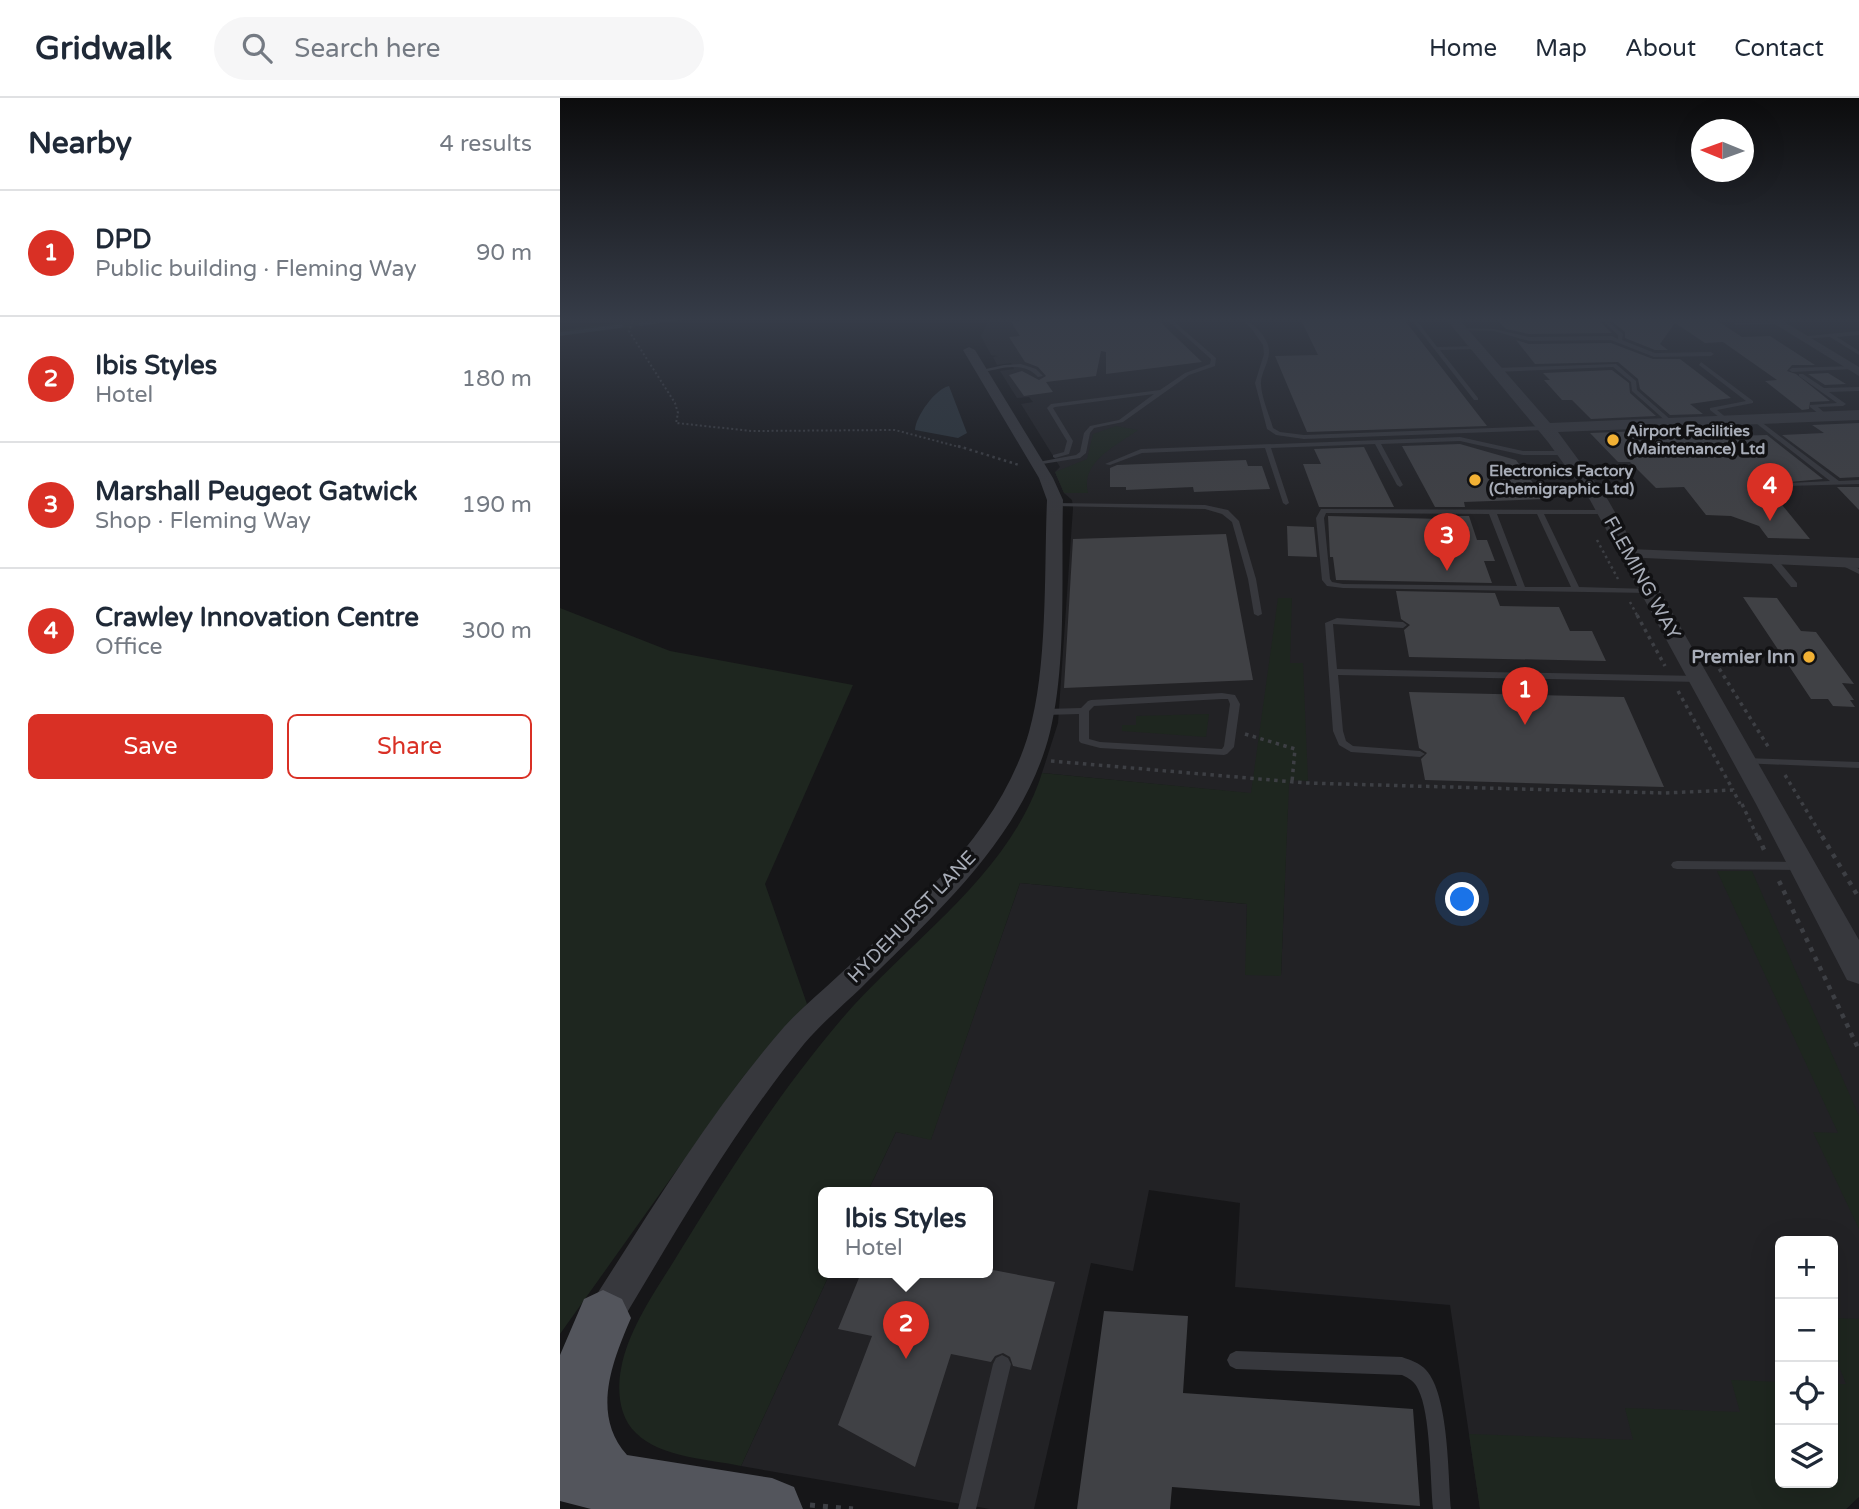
<!DOCTYPE html>
<html lang="en">
<head>
<meta charset="utf-8">
<style>
  :root { --surface:#fff; --page:#f6f6f7; --text:#1f2937; --muted:#747a83; --line:#e0e1e3; --accent:#d93025 }
  body { margin:0; font-family:"Varela Round",sans-serif; background:var(--page); color:var(--text) }
  .controls { position:absolute; right:21px; bottom:21px; display:grid; overflow:hidden; border-radius:10px; box-shadow:0 7px 28px #0002 }
  .controls button { width:63px; height:63px; display:grid; place-items:center; padding:0; border:0; border-bottom:2px solid var(--line); background:var(--surface); color:var(--text); font:35px sans-serif }
  .compass { position:absolute; left:1131px; top:21px; width:63px; height:63px; border-radius:50%; background:var(--surface); box-shadow:0 7px 28px #0002; rotate:271deg }
  .you { position:absolute; left:903px; top:802px; width:24px; height:24px; margin:-18px; border:5px solid #fff; border-radius:50%; background:#1a73e8; box-shadow:0 0 0 10px #1a73e833 }
  .badge { display:grid; place-items:center; width:46px; height:46px; border-radius:50%; background:var(--accent); color:#fff; font-size:23px; font-weight:700 }
  .pin { position:absolute; translate:-50% -58px; filter:drop-shadow(0 2px 4px #0008) }
  .pin::after { content:''; position:absolute; top:37px; width:24px; height:21px; background:inherit; clip-path:polygon(0 0,100% 0,50% 100%) }
  .popup { position:absolute; left:258px; top:1089px; width:175px; height:91px; box-sizing:border-box; display:grid; place-content:center; border-radius:10px; background:var(--surface); filter:drop-shadow(0 2px 5px #0005); font-size:23px; white-space:nowrap; color:var(--muted) }
  .popup b { font-size:26px; color:var(--text) }
  .popup::after { content:''; position:absolute; left:50%; top:100%; margin-left:-14px; border:14px solid transparent; border-top-color:var(--surface) }
  .list { margin:0; padding:0; list-style:none }
  h2 { display:flex; justify-content:space-between; align-items:center; height:91px; margin:0; padding:0 28px; font-size:30px }
  h2 small { font-size:23px; font-weight:400; color:var(--muted) }
  .list li { display:grid; grid-template-columns:46px 1fr auto; gap:21px; align-items:center; box-sizing:border-box; height:126px; padding:0 28px; border-top:2px solid var(--line) }
  .list b { display:block; font-size:26px; white-space:nowrap }
  .list p { margin:0; font-size:23px; white-space:nowrap; color:var(--muted) }
  .list em { font-size:23px; font-style:normal; color:var(--muted) }
  .actions { display:flex; gap:14px; padding:21px 28px }
  .actions a { flex:1; padding:16px 0; border:2px solid var(--accent); border-radius:10px; text-align:center; font-size:24px; color:var(--accent) }
  .actions .main { background:var(--accent); color:#fff }
  .icon { flex:none; width:38px; height:38px; fill:none; stroke:currentColor; stroke-width:2; stroke-linecap:round; stroke-linejoin:round }
  .map { position:relative; flex:none; width:1299px; height:1411px; overflow:hidden }
  header { display:flex; align-items:center; gap:42px; box-sizing:border-box; height:98px; padding:0 35px; background:var(--surface); border-bottom:2px solid var(--line) }
  header strong { font-size:33px }
  nav { display:flex; gap:38px; margin-inline-start:auto; font-size:24px }
  .search { width:490px; height:63px; background:var(--page); display:flex; align-items:center; gap:18px; box-sizing:border-box; padding:0 24px; border-radius:38px; color:var(--muted); font-size:26px }
  main { display:flex }
  aside { flex:1; background:var(--surface) }
  .map>svg:first-child { display:block }
</style>
</head>
<body>
<header>
<strong>Gridwalk</strong>
<div class="search"><svg class="icon" aria-label="search" viewBox="0 0 24 24"><circle cx="10" cy="10" r="6"/><path d="M15 15l6 6"/></svg>Search here</div>
<nav><a>Home</a><a>Map</a><a>About</a><a>Contact</a></nav>
</header>
<main>
<aside>
<h2>Nearby<small>4 results</small></h2>
<ul class="list">
<li><span class="badge">1</span><div><b>DPD</b><p>Public building · Fleming Way</p></div><em>90 m</em></li>
<li><span class="badge">2</span><div><b>Ibis Styles</b><p>Hotel</p></div><em>180 m</em></li>
<li><span class="badge">3</span><div><b>Marshall Peugeot Gatwick</b><p>Shop · Fleming Way</p></div><em>190 m</em></li>
<li><span class="badge">4</span><div><b>Crawley Innovation Centre</b><p>Office</p></div><em>300 m</em></li>
</ul>
<div class="actions"><a class="main">Save</a><a>Share</a></div>
</aside>
<div class="map">
<svg width="1299" height="1411" viewBox="0 0 1299 1411">
  <rect width="100%" height="100%" fill="#161618"/>
  <path fill="#222225" fill-rule="evenodd" d="M430,220H1299V1398L1286,1411H920L890,1207L675,1189L680,1105L589,1092L573,1173L531,1165L474,1411H430L181,1368L270,1175H428V1095H307L336,1034L371,1041L460,785L687,806L686,876L721,877L728,699L482,675L498,625L513,410L512,402L504,395L495,374L500,369L461,306L473,304L469,299L457,300L440,273L454,271L453,268L451,265L437,267L433,259L438,258L431,257L421,238ZM1220,1143H1273V1385H1220Z"/>
  <path fill="#1e261f" d="M95,220H142L0,238V232Z
    M556,328L578,332C556,348 520,364 528,395H504L495,374L527,361L533,336Z
    M718,500H732L730,565H743L748,683L730,682L729,687L721,878L685,877L687,806L460,785L371,1042L336,1034L307,1095H264V1175H270L181,1368C149,1361 101,1360 76,1335C59,1319 57,1292 61,1271C69,1228 98,1190 120,1153C169,1073 219,995 280,923C348,843 449,779 482,675L691,695Z
    M0,510L110,553L293,587L205,786L247,906L183,979L0,1236Z
    M649,616L646,639L562,633V627H576V618Z
    M1157,773H1192L1299,1018V1131L1253,1034L1278,1035Z
    M1273,1220L1299,1221V1399L1286,1411H920L909,1336L1073,1342L1065,1310L1180,1314L1171,1282L1220,1284V1385H1273V1286H1286L1273,1254Z"/>
  <path fill="#2c353c" d="M389,288L407,335L398,340L355,332C355,319 376,290 389,288Z"/>
  <g fill="none" stroke-linecap="round" stroke-linejoin="round">
    <path stroke="#2c353c" stroke-width="3.5" d="M81,226L120,220
      M0,236L61,228"/>
  </g>
  <path fill="#404145" d="M485,220H596L642,264L546,276V254L541,253L536,278L486,284L493,294L464,298L449,277L462,273L479,282L486,278L478,269L465,264L449,239L460,238L451,224Z
    M740,220H843L927,328L747,334L715,258L758,257Z
    M935,220H1036L1052,235L969,236L946,231Z
    M1048,220H1153L1182,239L1210,238L1255,267H1232L1227,273L1236,276L1270,303L1250,304L1249,311L1242,312L1205,283L1217,282L1163,244L1145,245L1115,225L1100,246L1108,252H1095L1065,240V234Z
    M956,242L969,246L1051,245L1093,261H1120L1171,300L1130,306L1143,316L1110,317L1080,291L1078,281L1058,264L975,266Z
    M1052,272L1069,285L1070,295L1096,318L1031,321L1012,302H1002L984,282H990L983,275Z
    M1268,275L1286,286L1265,287L1248,276Z
    M1299,325V379L1280,380L1222,337L1264,335L1252,327Z
    M1160,330L1170,338L1207,337L1263,381L1205,386L1250,441L1208,440L1199,428L1171,418L1146,417L1124,389L1096,390L1070,364H1058L1030,335Z
    M900,346L956,362L985,401L904,404L905,409H875L842,348Z
    M804,349L834,409H759L743,366H761L754,351Z
    M686,362L688,368H702L710,391L634,394L633,389L566,392V389H550V370L557,367Z
    M1277,389H1299V412Z
    M768,418L882,421L880,418H909L917,442H927L935,463H924L932,485L776,482L773,459H770Z
    M727,428L754,429L757,459L728,458Z
    M666,436L693,582L504,590L513,441Z
    M836,493L935,495L940,508L999,509L1010,533H1032L1046,563L849,559L844,532L850,527L841,521Z
    M1183,499L1217,500L1241,533L1256,534L1294,586L1282,585L1294,602H1290L1295,609L1273,608L1268,601H1251Z
    M849,594L1064,599L1104,689L865,682L861,661L867,655L859,650Z
    M428,1171L495,1184L471,1272L453,1268L450,1259L443,1255L435,1258L431,1264L391,1256L355,1369L278,1327L312,1238L278,1231L301,1175H428Z
    M544,1213L628,1218L623,1295L853,1311L860,1408L612,1389L610,1411H517Z"/>
  <g fill="none" stroke-linecap="round" stroke-linejoin="round">
    <path stroke="#3d3f44" stroke-width="2" stroke-dasharray="2 2.5" stroke-linecap="butt" d="M74,220L69,233L115,305L118,315L116,325L192,333L335,332L403,350"/>
    <path stroke="#3d3f44" stroke-width="2.5" stroke-dasharray="2.5 3.5" stroke-linecap="butt" d="M398,348L459,367
      M1037,442L1058,481
      M1070,504L1078,519"/>
    <path stroke="#3d3f44" stroke-width="3.5" stroke-dasharray="3.5 4.5" stroke-linecap="butt" d="M1077,517L1105,568
      M1155,564L1209,650
      M1118,593L1173,692
      M685,636L735,651L732,684
      M491,663L746,685L1104,695L1173,692L1180,706
      M1225,677L1263,740
      M1182,706L1198,740"/>
    <path stroke="#3d3f44" stroke-width="4.5" stroke-dasharray="4.5 6" stroke-linecap="butt" d="M1198,738L1205,754
      M1262,738L1299,800
      M1219,783L1299,952"/>
    <path stroke="#3d3f44" stroke-width="5" stroke-dasharray="5 8" stroke-linecap="butt" d="M250,1407L293,1411"/>
    <path fill="#37383d" fill-rule="evenodd" d="M605,220H610L656,260L655,268L629,277L563,324L534,330L530,335L526,355L520,360L476,367L475,366L478,364L516,357L520,354L524,335L530,328L559,322L594,296L495,309L493,310L513,343L509,356L495,360L493,359V357L504,354L507,343L487,310L491,306L600,292L625,275L650,266L651,261Z
      M678,220C691,220 710,241 709,254C709,265 700,276 701,287C702,301 709,316 713,330L720,334L744,337L985,328L988,330L985,332L744,341L716,337L707,331L695,285L704,256L703,247L691,230Z
      M850,220H855L877,249L918,248L916,251L880,252L918,300V302H914Z
      M1039,220H1044L1063,236L1062,242L1095,255L1151,254L1154,256L1151,258L1094,259L1051,242L969,243L934,233L900,232L898,231L900,230L934,231L969,239L1052,238L1058,241V237Z
      M1220,224L1218,226L1176,227L1174,226L1176,225Z
      M1299,233V237L1277,239L1299,253V257L1270,239L1241,241L1238,239Z
      M1141,264L1193,303V305L1157,312L1169,322L1164,323L1150,312V310L1186,303L1139,267Z
      M461,266L476,271L483,278L478,279C462,262 440,271 420,275L417,273L444,267Z
      M1056,266L1076,283L1077,292L1112,323V325H1108L1072,293L1071,284L1053,269L936,274L933,272L936,270Z
      M1292,268L1294,271L1232,274L1229,272L1232,270Z
      M1239,276H1243L1264,290L1299,289V293L1269,294L1286,306L1283,308L1258,309L1268,318L1263,319L1250,309V307L1277,305L1239,278Z
      M1192,320H1196L1279,383L1299,382V386L1227,388L1226,387L1229,385L1270,383L1192,322Z
      M900,339L963,353H1006L1009,355L1006,357H963L900,343L821,346L843,387L840,389L837,387L815,346L711,350L729,405L726,407L723,405L705,350L582,355L550,367L545,366L581,351Z
      M1045,369L1047,370V372L1018,374L1015,372L1018,370Z
      M495,405L645,407L668,412L679,423L696,481L702,516L698,518L694,516L688,481L672,424L662,416L645,411L493,408L491,407Z
      M761,411L1045,412L1049,414L1048,416H984L1019,489L1090,491L1094,493L1090,495L783,490L767,488L762,482L756,420ZM766,415L929,416L957,488L783,486L772,484L770,481L764,420ZM937,416H977L1011,489H965Z
      M1211,461H1217L1237,485V489H1231L1211,465Z
      M1279,462H1285L1299,471V476L1279,466Z
      M777,520L843,524L847,527L843,530L773,526L777,571L1139,578L1144,581L1139,584L778,577L783,633L786,643L793,648L860,653L865,656L860,659L791,654L779,647L773,633L765,525Z
      M662,595L675,597L680,606L674,649L667,656L664,657L540,650L521,645L519,643V616L485,617L480,614L485,611L521,610L528,603L531,602ZM662,601H668L670,606L664,648L662,651L540,644L529,641V613L534,608Z
      M1185,660L1299,664V670L1181,665L1180,663Z
      M1117,763L1240,764L1244,765L1246,768L1244,771L1240,772L1117,771L1113,770L1111,767L1113,764Z
      M676,1253L842,1259C850,1262 860,1265 866,1272C889,1297 888,1377 891,1411H873C870,1381 871,1316 858,1291C855,1284 849,1280 842,1277L676,1271L670,1268L667,1262L670,1256Z
      M442,1257L448,1260L451,1266L416,1411H398L433,1266L436,1260Z"/>
    <path fill="#37383d" fill-rule="evenodd" d="M1205,220H1218L1299,269V278Z
      M409,249L415,252L493,380L503,402C501,474 507,565 490,634C464,739 374,817 301,890C282,908 261,926 244,946C172,1034 115,1135 56,1233L43,1238L30,1233L25,1220L30,1207C91,1112 150,1014 224,929C241,910 260,895 278,878C352,809 440,735 469,634C488,568 484,472 487,402L479,380L403,252Z
      M1069,451L1299,460V470L1063,459L1061,456Z"/>
    <path fill="#37383d" fill-rule="evenodd" d="M885,220H898L990,325L1299,312V322L998,334L1048,402L1299,842V886L1287,882L1196,706L1030,402L988,344Z"/>
    <path fill="#53555c" fill-rule="evenodd" d="M43,1192L62,1201L71,1220C52,1264 31,1317 67,1357L212,1380L234,1389L243,1411H31L0,1403V1257L24,1201Z"/>
  </g>
  <linearGradient id="sky" x2="0" y2="1"><stop stop-color="#0c0c0d"/><stop offset="0.53" stop-color="#363c48"/><stop offset="1" stop-color="#363c48" stop-opacity="0"/></linearGradient>
  <rect width="1299" height="418" fill="url(#sky)"/>
  <g fill="#f2b134" stroke="#111113" stroke-width="2.5">
    <circle cx="1053" cy="342" r="7"/>
    <circle cx="915" cy="382" r="7"/>
    <circle cx="1249" cy="559" r="7"/>
  </g>
  <g text-anchor="middle" dominant-baseline="central" stroke-width="7" stroke-linejoin="round" paint-order="stroke">
    <g font-size="16" font-weight="bold" fill="#a8adb8" stroke="#111113" text-anchor="start">
      <text x="1067" y="333">Airport Facilities<tspan x="1067" dy="18">(Maintenance) Ltd</tspan></text>
      <text x="929" y="373">Electronics Factory<tspan x="929" dy="18">(Chemigraphic Ltd)</tspan></text>
    </g>
    <g font-size="19" fill="#a8adb8" stroke="#111113">
      <text transform="translate(1082 480) rotate(61)">FLEMING WAY</text>
      <text transform="translate(352 819) rotate(-46)">HYDEHURST LANE</text>
    </g>
    <g font-size="19" font-weight="bold" fill="#a8adb8" stroke="#111113" text-anchor="end">
      <text x="1235" y="559">Premier Inn</text>
    </g>
  </g>
</svg>
<div class="controls">
<button>+</button>
<button>−</button>
<button><svg class="icon" aria-label="locate" viewBox="0 0 24 24"><circle cx="12" cy="12" r="6"/><path d="M12 2v4M12 18v4M2 12h4M18 12h4"/></svg></button>
<button><svg class="icon" aria-label="layers" viewBox="0 0 24 24"><path d="M12 4l9 5-9 5-9-5zM3 14l9 5 9-5"/></svg></button>
</div>
<svg class="compass" viewBox="-18 -18 36 36"><path d="M0-13l5 13h-10z" fill="#e53935"/><path d="M0 13l5-13h-10z" fill="#747a83"/></svg>
<div class="you"></div>
<div class="pin badge" style="left:965px;top:627px">1</div>
<div class="pin badge" style="left:346px;top:1261px">2</div>
<div class="popup"><b>Ibis Styles</b>Hotel</div>
<div class="pin badge" style="left:887px;top:473px">3</div>
<div class="pin badge" style="left:1210px;top:423px">4</div>
</div>
</main>
</body>
</html>
